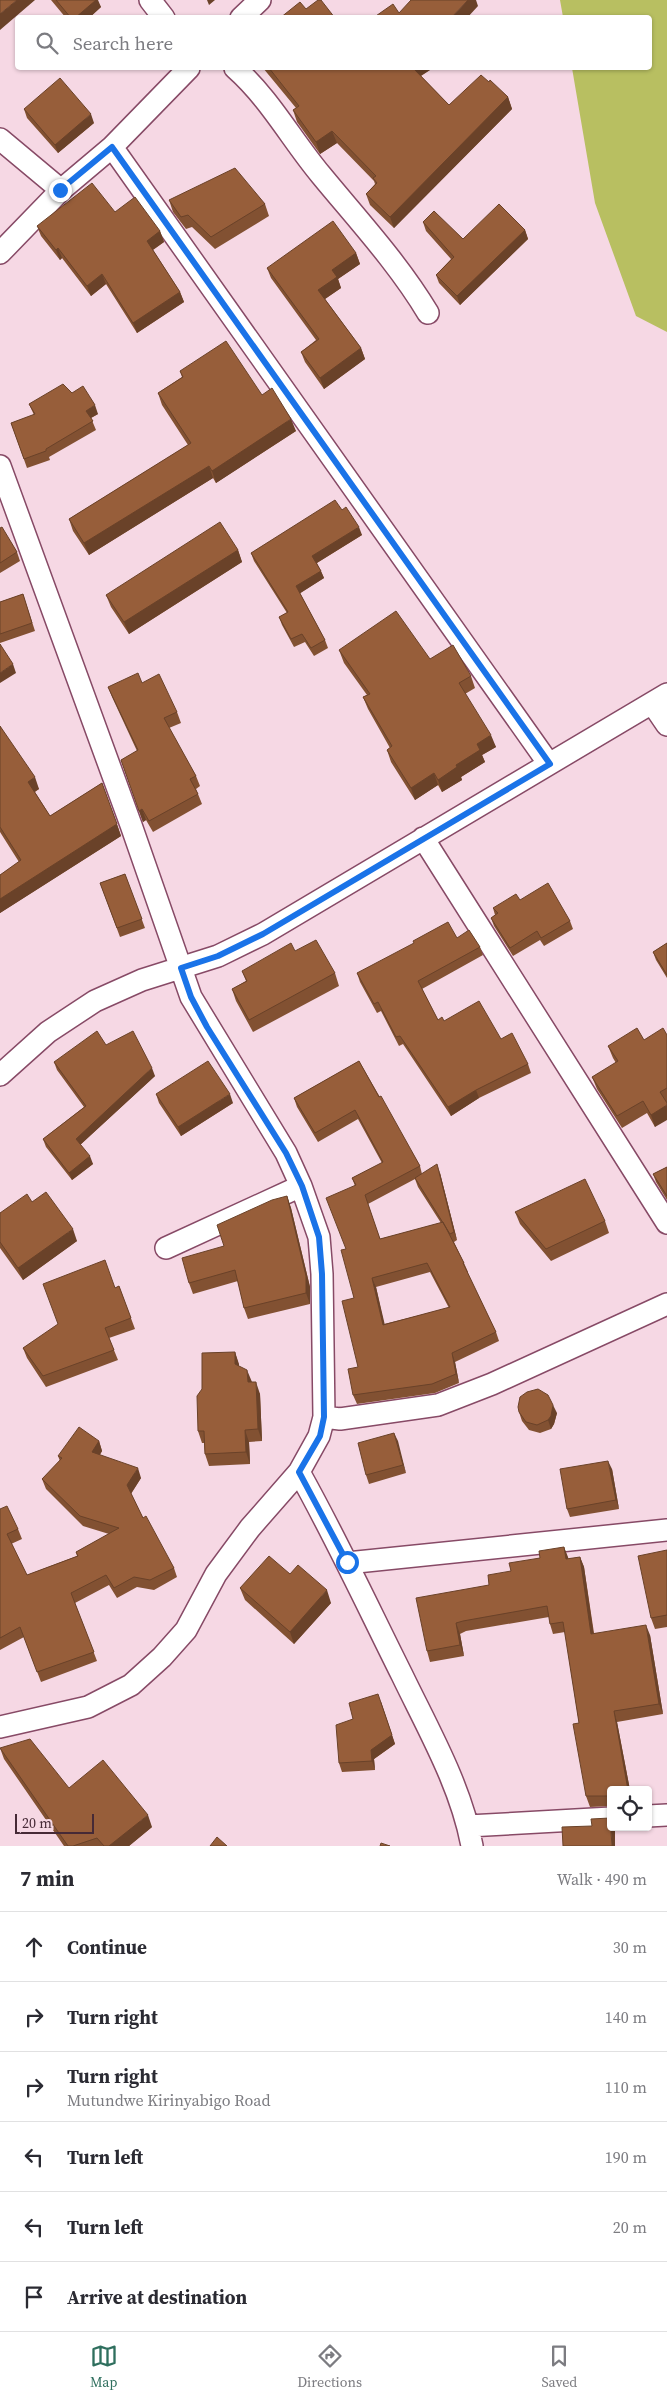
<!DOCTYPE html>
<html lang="en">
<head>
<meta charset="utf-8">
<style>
  :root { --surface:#fff; --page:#f2f2f3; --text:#2b2b33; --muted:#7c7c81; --line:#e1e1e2; --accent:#2f6f5e }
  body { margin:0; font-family:"Source Serif 4",serif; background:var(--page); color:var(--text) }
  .controls { position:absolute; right:15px; bottom:15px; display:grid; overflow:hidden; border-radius:5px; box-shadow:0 1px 4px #0004 }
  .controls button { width:45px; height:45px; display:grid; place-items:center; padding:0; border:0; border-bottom:1px solid var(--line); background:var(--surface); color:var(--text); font:25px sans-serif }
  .scale { position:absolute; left:15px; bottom:12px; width:79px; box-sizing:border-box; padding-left:5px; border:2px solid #462a36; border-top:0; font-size:14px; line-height:18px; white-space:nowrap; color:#462a36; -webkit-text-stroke:4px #f6d8e4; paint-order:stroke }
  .stop { position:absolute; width:15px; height:15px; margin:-11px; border:4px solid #1a73e8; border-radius:50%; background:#fff }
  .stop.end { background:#1a73e8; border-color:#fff; box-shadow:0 1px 5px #0008 }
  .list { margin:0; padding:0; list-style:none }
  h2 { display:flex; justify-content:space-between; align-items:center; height:65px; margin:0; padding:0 20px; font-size:21px }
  h2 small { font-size:16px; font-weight:400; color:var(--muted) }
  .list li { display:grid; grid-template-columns:32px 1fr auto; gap:15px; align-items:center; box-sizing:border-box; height:70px; padding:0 20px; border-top:1px solid var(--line) }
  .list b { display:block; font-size:19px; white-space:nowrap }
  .list p { margin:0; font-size:16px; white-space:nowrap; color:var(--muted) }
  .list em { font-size:16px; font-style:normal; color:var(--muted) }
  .icon { flex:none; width:28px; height:28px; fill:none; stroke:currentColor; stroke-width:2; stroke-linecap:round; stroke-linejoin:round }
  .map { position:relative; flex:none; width:667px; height:1846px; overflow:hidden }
  .search { position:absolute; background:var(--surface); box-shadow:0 1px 4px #0004; left:15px; right:15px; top:15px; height:55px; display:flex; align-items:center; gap:12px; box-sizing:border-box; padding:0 18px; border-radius:5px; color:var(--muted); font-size:19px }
  .sheet { height:485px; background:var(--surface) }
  nav { display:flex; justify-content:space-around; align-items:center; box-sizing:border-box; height:70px; border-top:1px solid var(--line); background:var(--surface); font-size:14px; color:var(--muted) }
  nav a { display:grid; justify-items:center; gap:2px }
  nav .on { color:var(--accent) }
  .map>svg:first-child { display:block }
</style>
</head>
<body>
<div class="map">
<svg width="667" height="1846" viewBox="0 0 667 1846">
  <rect width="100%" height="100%" fill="#f6d8e4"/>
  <path fill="#b8bf61" d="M560,0H667V332L636,316L595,203L572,68H650V18L563,17Z"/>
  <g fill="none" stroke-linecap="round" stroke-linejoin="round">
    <defs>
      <path id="street" d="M150,0L164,18
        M241,18L260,0
        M235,68C270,99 291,139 321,175C358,220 398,263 428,313
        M0,139L61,190
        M112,147L549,764
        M0,253L61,190L112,147L189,68
        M0,466L131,825L191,997L286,1153L301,1186L319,1237L322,1274L324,1417L319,1436L299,1472L250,1528L216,1574L186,1630L162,1657L131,1685L88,1707L0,1727
        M652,703L667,725
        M423,838L667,1223
        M0,1075L48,1032L95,1001L142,980L218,956L263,934L667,694
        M166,1248L301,1186
        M324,1417L340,1419L438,1405L492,1384L667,1304
        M299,1472C336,1538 368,1607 402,1675C428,1729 461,1786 472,1846
        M347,1563L667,1530
        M648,1816L667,1815
        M468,1826L611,1818"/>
    </defs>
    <use href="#street" stroke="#874a66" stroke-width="24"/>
    <use href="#street" stroke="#fff" stroke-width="21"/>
  </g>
  <path fill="#825132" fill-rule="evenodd" d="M51,0H96L101,7L89,18H66Z
    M263,68H433L421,76L449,105L489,82L508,97L512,109L394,228L370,205L366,194L375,184L374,181L337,143L320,154L297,122L293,110L296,108Z
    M24,109L94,123L58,153L27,118Z
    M169,200L265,204L269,216L215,249L192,227L186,229L173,212Z
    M115,212L160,231L164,242L153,250L180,292L184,302L137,333L106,284L91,296L62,258L60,260L41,236L37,226Z
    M423,222L463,239L525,230L528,239L460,305L439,283L436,275L451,259L426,231Z
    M356,253L360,264L338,279L341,288L325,299L361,348L365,359L324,389L305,362L301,352L316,340L271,278L267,268Z
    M180,371L262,395L296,431L216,483L213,478L89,555L73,531L69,519L188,445L162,405L158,393L182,377Z
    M72,393L98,414L91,418L96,430L49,457L50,460L27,468L11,423L34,415L29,404Z
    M342,510L362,535L317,563L324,578L300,593L325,640L328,648L314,656L305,642L294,647L282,625L279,617L287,613L254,561L251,553Z
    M0,528L17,552L20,561L0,573Z
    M238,550L242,562L129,634L111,607L106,595Z
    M23,594L35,631L0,643V602Z
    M339,650L430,659L471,676L475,688L465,694L496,747L482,755L485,762L461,777L462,780L442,792L438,785L415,800L391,762L387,750L390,748L368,709L363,697L367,695L344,663Z
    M142,683L177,712L181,723L169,728L196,776L200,786L196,789L202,804L153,832L146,820L143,822L121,760L137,751L112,697L108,687Z
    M0,726L39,789L35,792L50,816L102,783L121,836L0,913V875L19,862L0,832Z
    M125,874L145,928L120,937L100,883Z
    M520,900L570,921L573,929L544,946L540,940L513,956L494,926L491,918L495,915L493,908Z
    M457,938L480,947L483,955L422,989L438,1020L444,1021L501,1039L528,1064L531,1073L479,1098L451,1116L403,1044L399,1046L381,1011L377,1013L360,982L357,973Z
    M667,943V978L656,960L653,952Z
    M242,971L335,973L339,986L253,1032L236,1001L232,989L246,981Z
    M667,1035V1102L655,1127L647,1113L622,1128L597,1089L592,1077L616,1063L613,1058L608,1046L644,1040Z
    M106,1045L155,1076L80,1145L93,1164L72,1180L46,1147L43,1139L84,1107L57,1070L54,1062Z
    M359,1061L420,1166L422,1174L440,1173L457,1240L454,1242L464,1263L468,1272H467L496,1332L499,1341L455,1362L459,1383L435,1393L357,1404L353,1395L358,1367L354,1298L346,1249L355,1186L352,1178L382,1163L358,1119L318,1142L297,1107L294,1098ZM415,1179L418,1187L441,1223L380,1239L368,1204ZM430,1272L449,1308L384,1324L376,1287Z
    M156,1094L233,1103L181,1136L159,1103Z
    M667,1167V1200L656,1182L653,1174Z
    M287,1196L291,1208L310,1287V1304L248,1319L244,1308L238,1281L193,1294L189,1283L224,1246Z
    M32,1202L77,1241L23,1280L0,1248V1213Z
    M515,1212L605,1221L609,1233L551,1261L520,1224Z
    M119,1286L135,1329L109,1338L118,1360L46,1387L27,1358L23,1348L115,1288Z
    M235,1352L239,1366L260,1394L262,1441L249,1442L250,1464L209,1466L205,1454L204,1443H202L198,1431Z
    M519,1412L557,1413L554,1424L551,1429L540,1433L529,1430L522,1421Z
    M394,1433L406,1473L369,1484L366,1475Z
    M99,1441L102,1451L100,1455L141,1478L131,1494L143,1518L174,1568L177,1577L154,1590L137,1587L117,1598L109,1585L75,1603L97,1661L41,1682L24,1637L0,1650V1509L18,1529L22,1539L11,1544L27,1575L77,1556L76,1552L109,1534L83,1526L46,1489L42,1479L60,1461L58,1456Z
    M612,1469L619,1509L570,1517L567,1509Z
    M564,1547L568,1559L580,1557L584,1567L594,1633L650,1635L663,1714L617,1722L630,1790H611V1806L590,1807L586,1796L579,1723L565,1632L553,1634L550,1624L549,1617L466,1631L460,1634L464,1656L430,1662L427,1651L489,1585L511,1571Z
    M667,1550V1627L655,1629L651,1618Z
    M290,1574L331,1603L294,1644L245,1600L240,1588Z
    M381,1702L395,1744L374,1759L375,1770L342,1772L339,1763L353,1719Z
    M0,1748L69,1788L152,1827L129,1846H64L4,1759Z"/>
  <path fill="#6a4229" d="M17,0H35L0,30V14Z
    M96,0H98L101,7L89,18H75Z
    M207,0H215L209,5Z
    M468,0H476L478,6L467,18H451Z
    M413,68H433L417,78Z
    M508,97L512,109L394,228L390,217Z
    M91,114L94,123L58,153L55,145Z
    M332,131L337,143L320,154L316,142Z
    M525,230L528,239L460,305L457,296Z
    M160,231L164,242L151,251L147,241Z
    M58,248L62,258L60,260L56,250Z
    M356,253L360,264L338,279L341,288L322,301L318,290L332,270Z
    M102,274L106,284L91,296L87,286Z
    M180,292L184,302L137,333L133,323Z
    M361,348L365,359L324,389L320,378Z
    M95,405L98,414L89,419L86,411Z
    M291,419L296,431L216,483L212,471Z
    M209,466L213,478L89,555L84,543Z
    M359,527L362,535L315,564L312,556Z
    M238,550L242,562L129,634L124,622Z
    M321,571L324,578L299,594L296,586Z
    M13,664L16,673L0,683V673Z
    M491,735L496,747L482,755L485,762L461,777L462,780L442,792L438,780L456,765L477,744Z
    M434,773L438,785L415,800L411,788Z
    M35,777L39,789L32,793L28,782Z
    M142,809L146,820L143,822L139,811Z
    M117,824L121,836L0,913V899Z
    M152,1068L155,1076L79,1146L76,1139Z
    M476,1090L479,1098L451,1116L448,1107Z
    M230,1094L233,1103L181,1136L178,1127Z
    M667,1105V1120L655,1127L651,1115Z
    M90,1156L93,1164L72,1180L69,1173Z
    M437,1164L440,1173L457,1240L454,1232Z
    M287,1196L291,1208L310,1287V1304L306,1293Z
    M73,1229L77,1241L23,1280L18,1268Z
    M372,1278L376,1287L387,1334L383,1325Z
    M235,1352L239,1364V1376L235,1364Z
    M452,1353L455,1362L459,1383L456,1374Z
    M247,1370L252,1382H248Z
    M256,1382L260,1394L262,1441L258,1429Z
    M553,1405L557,1413L554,1424L551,1429L548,1420Z
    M245,1430L249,1442L250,1464L246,1452Z
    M394,1433L398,1441L406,1473L403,1465Z
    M99,1441L102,1451L95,1461L92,1452Z
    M608,1461L612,1469L619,1509L616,1500Z
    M138,1468L141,1478L130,1495L127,1485Z
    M564,1547L568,1557L570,1569L566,1559Z
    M580,1557L584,1567L595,1644L591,1634Z
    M327,1590L331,1603L294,1644L290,1632Z
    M456,1623L460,1634L464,1656L460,1645Z
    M646,1625L650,1635L663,1714L659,1704Z
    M381,1702L395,1744L374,1759L375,1770L372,1761L371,1750Z
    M614,1711L617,1722L630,1790H628Z
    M148,1815L152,1827L129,1846H109Z
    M610,1818L611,1827H614L615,1830V1846H612Z"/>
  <path fill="#975e3a" stroke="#6a4229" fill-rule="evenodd" d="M0,0H17L0,14Z
    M56,0H96L75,18H71Z
    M318,0H321L335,18H280L300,2L306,9Z
    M411,0H468L451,18H373L393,4L399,13Z
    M269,68H413L449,105L481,75L489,82L490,80L508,97L390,217L366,194L377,183L373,178L376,176L332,131L316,142L293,110L299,106Z
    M60,78L91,114L55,145L24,109Z
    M235,168L265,204L211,237L188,215L181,217L169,200Z
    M92,183L115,212L135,197L160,231L147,241L180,292L133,323L102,274L87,286L58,248L56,250L37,226Z
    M499,204L525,230L457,296L436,275L454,257L423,222L434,211L463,239Z
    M333,221L356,253L332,270L337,277L318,290L361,348L320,378L301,352L319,339L267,268Z
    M226,341L262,395L272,388L291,419L212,471L209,466L84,543L69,519L191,443L158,393L183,377L180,371Z
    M63,384L72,393L83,386L95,405L86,411L93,421L46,449V451L24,459L11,423L35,414L29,404Z
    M335,500L342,510L346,507L359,527L312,556L321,571L296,586L325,640L311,648L302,634L291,639L279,617L288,612L251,553Z
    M220,522L238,550L124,622L106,595Z
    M2,527L17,552L0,563V528Z
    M23,594L32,623L0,634V602Z
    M396,611L430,659L453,645L471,676L459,683L491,735L477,744L480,750L456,765L457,767L438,780L434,773L411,788L387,750L392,746L363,697L370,694L339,650Z
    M0,644L13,664L0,673Z
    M138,673L142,683L159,674L177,712L164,718L196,776L190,779L198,794L149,821L142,809L139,811L121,760L138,750L108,687Z
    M0,726L35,777L28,782L50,816L102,783L117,824L0,899V875L21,860L0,827Z
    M125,874L142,919L117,928L100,883Z
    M548,883L570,921L541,938L537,931L510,948L491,918L498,913L493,908L516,894L520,900Z
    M448,922L457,938L469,930L480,947L418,981L438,1020L442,1017L444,1021L479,1001L501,1039L512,1033L528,1064L476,1090L448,1107L400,1036L396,1037L378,1002L374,1004L357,973L414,943L413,941Z
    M316,940L335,973L249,1020L232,989L247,981L242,971L291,943L295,951Z
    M667,943V975L653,952Z
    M637,1028L644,1040L663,1028L667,1035V1088L660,1092L667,1103V1105L651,1115L643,1101L617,1116L592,1077L618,1061L608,1046Z
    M97,1031L106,1045L133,1031L152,1068L76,1139L90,1156L69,1173L43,1139L86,1106L54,1062Z
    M208,1061L230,1094L178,1127L156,1094Z
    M359,1061L379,1097L381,1096L420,1166L365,1195L380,1239L443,1222L464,1263H463L496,1332L452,1353L456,1374L432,1384L353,1395L348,1369L358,1367L342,1301L354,1298L341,1250L346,1249L326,1198L356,1185L352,1178L383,1162L355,1110L315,1133L294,1098ZM427,1263L450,1307L383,1325L372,1278Z
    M437,1164L454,1232L450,1234L415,1178Z
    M667,1167V1196L653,1174Z
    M585,1179L605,1221L546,1249L515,1212Z
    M46,1192L73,1229L18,1268L0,1242V1213L27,1194L32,1202Z
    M287,1196L306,1276V1293L244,1308L235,1270L189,1283L182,1258L224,1246L217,1225L272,1200Z
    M105,1260L115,1288L119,1286L131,1318L105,1328L114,1350L43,1376L23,1348L58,1324L43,1284Z
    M235,1352V1364L247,1370L248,1382H256L258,1429L245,1430L246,1452L205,1454L204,1431H198L197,1396L202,1389V1353Z
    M538,1389L548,1395L553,1405L551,1416L548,1420L537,1425L526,1422L519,1412L518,1407L520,1397L527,1392Z
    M79,1427L99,1441L92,1452L138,1468L127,1485L143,1518L146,1516L174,1568L150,1580L134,1577L114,1588L106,1575L71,1593L94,1652L37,1672L20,1627L0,1638V1509L7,1506L18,1529L7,1534L27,1575L78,1556L76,1552L119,1528L80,1516L42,1479L62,1458L58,1456Z
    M394,1433L403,1465L366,1475L358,1443Z
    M608,1461L616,1500L567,1509L560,1469Z
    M564,1547L566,1559L580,1557L591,1634L646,1625L659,1704L614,1711L628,1790H611V1795L609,1796H586L573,1724L579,1723L563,1622L550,1624L547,1606L463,1621L456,1623L460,1645L427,1651L416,1598L489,1585L488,1575L511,1571L509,1563L540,1558L539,1551Z
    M667,1550V1615L651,1618L638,1556Z
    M269,1556L290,1574L298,1565L327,1590L290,1632L240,1588Z
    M378,1694L392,1735L371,1750L372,1761L339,1763L336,1725L353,1719L349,1703Z
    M30,1739L69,1788L103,1760L148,1815L109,1846H104L97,1838L73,1846H68L0,1748Z
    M610,1818L612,1846H563L562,1827L592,1826L591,1819Z
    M217,1837L227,1846H210Z
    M381,1843L390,1846H380Z"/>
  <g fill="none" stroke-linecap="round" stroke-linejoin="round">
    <path stroke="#1a73e8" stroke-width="6" d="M60,190L112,147L550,764L263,934L218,956L181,968L191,997L207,1027L286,1153L302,1186L319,1237L322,1274L324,1417L320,1436L299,1472L347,1562"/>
  </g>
</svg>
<div class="controls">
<button><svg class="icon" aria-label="locate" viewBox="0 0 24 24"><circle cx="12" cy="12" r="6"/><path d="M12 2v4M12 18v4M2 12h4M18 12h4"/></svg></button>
</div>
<div class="scale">20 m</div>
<div class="stop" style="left:347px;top:1562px"></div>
<div class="stop end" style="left:60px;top:190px"></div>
<div class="search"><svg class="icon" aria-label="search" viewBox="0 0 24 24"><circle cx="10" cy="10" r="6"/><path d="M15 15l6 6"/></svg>Search here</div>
</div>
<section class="sheet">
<h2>7 min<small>Walk · 490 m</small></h2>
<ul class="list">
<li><svg class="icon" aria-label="ahead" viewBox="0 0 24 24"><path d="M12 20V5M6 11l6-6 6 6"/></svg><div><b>Continue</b></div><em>30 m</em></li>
<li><svg class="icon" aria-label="right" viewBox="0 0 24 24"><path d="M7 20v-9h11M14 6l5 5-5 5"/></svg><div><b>Turn right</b></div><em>140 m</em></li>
<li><svg class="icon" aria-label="right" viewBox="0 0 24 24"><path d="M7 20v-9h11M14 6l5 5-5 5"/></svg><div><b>Turn right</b><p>Mutundwe Kirinyabigo Road</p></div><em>110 m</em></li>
<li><svg class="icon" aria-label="left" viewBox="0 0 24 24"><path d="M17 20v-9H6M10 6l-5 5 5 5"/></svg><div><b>Turn left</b></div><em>190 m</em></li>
<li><svg class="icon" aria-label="left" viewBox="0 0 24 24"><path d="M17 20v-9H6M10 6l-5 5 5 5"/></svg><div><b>Turn left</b></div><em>20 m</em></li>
<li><svg class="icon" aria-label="arrive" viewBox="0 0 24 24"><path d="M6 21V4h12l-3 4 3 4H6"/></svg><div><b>Arrive at destination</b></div></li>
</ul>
</section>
<nav>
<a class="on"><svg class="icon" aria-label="map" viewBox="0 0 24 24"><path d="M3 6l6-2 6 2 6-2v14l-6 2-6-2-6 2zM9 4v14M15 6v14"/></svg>Map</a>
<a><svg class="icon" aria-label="directions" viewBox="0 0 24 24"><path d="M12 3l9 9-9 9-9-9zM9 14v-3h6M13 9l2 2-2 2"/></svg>Directions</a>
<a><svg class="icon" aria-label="saved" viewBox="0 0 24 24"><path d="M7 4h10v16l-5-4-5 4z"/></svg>Saved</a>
</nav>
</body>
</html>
